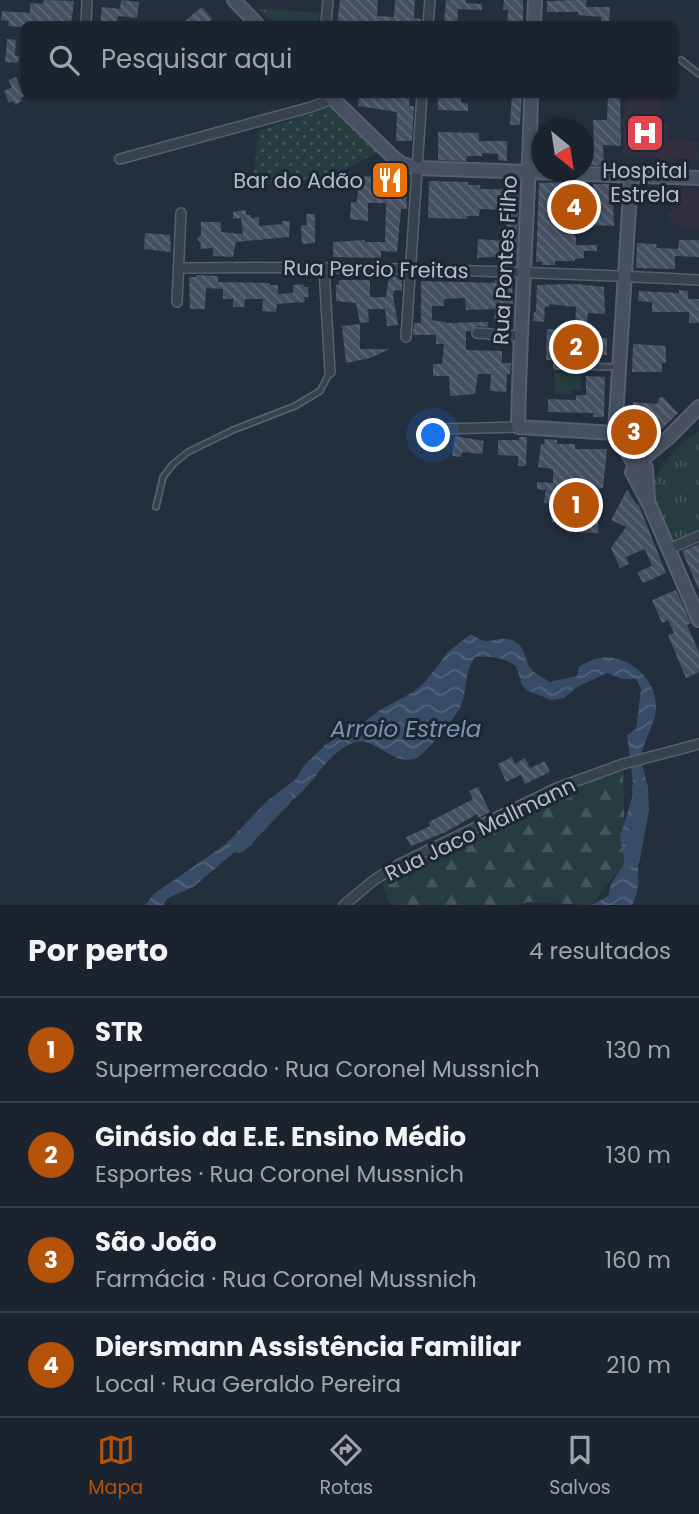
<!DOCTYPE html>
<html lang="pt">
<head>
<meta charset="utf-8">
<style>
  :root { --surface:#1b232e; --page:#282f3a; --text:#f1f3f6; --muted:#a0a4aa; --line:#39404a; --accent:#b45309 }
  body { margin:0; font-family:Poppins,sans-serif; background:var(--page); color:var(--text) }
  .compass { position:absolute; left:531px; top:119px; width:63px; height:63px; border-radius:50%; background:var(--surface); box-shadow:0 2px 5px #0004; rotate:150deg }
  .you { position:absolute; left:434px; top:436px; width:24px; height:24px; margin:-18px; border:5px solid #fff; border-radius:50%; background:#1a73e8; box-shadow:0 0 0 10px #1a73e833 }
  .badge { display:grid; place-items:center; width:46px; height:46px; border-radius:50%; background:var(--accent); color:#fff; font-size:23px; font-weight:700 }
  .pin { position:absolute; translate:-50% -50%; border:4px solid #fff; box-shadow:0 2px 7px #0006 }
  .list { margin:0; padding:0; list-style:none }
  h2 { display:flex; justify-content:space-between; align-items:center; height:91px; margin:0; padding:0 28px; font-size:30px }
  h2 small { font-size:23px; font-weight:400; color:var(--muted) }
  .list li { display:grid; grid-template-columns:46px 1fr auto; gap:21px; align-items:center; box-sizing:border-box; height:105px; padding:0 28px; border-top:2px solid var(--line) }
  .list b { display:block; font-size:26px; white-space:nowrap }
  .list p { margin:0; font-size:23px; white-space:nowrap; color:var(--muted) }
  .list em { font-size:23px; font-style:normal; color:var(--muted) }
  .icon { flex:none; width:38px; height:38px; fill:none; stroke:currentColor; stroke-width:2; stroke-linecap:round; stroke-linejoin:round }
  .map { position:relative; flex:none; width:699px; height:905px; overflow:hidden }
  .search { position:absolute; background:var(--surface); box-shadow:0 2px 5px #0004; left:21px; right:21px; top:21px; height:77px; display:flex; align-items:center; gap:18px; box-sizing:border-box; padding:0 24px; border-radius:10px; color:var(--muted); font-size:26px }
  .sheet { height:511px; background:var(--surface) }
  nav { display:flex; justify-content:space-around; align-items:center; box-sizing:border-box; height:98px; border-top:2px solid var(--line); background:var(--surface); font-size:19px; color:var(--muted) }
  nav a { display:grid; justify-items:center; gap:4px }
  nav .on { color:var(--accent) }
  .map>svg:first-child { display:block }
</style>
</head>
<body>
<div class="map">
<svg width="699" height="905" viewBox="0 0 699 905">
  <defs>
    <pattern id="grass-dots" width="8" height="8" patternUnits="userSpaceOnUse" patternTransform="scale(1.75)"><rect width="8" height="8" fill="#263c3f"/><path d="M2 2h.1M6 6h.1" fill="none" stroke="#435659" stroke-width="1.8" stroke-linecap="round"/></pattern>
    <pattern id="forest-firs" width="22" height="20" patternUnits="userSpaceOnUse" patternTransform="scale(1.75)"><rect width="22" height="20" fill="#263c3f"/><path d="M5 1l3.5 6h-7zM16 11l3.5 6h-7z" fill="#435659"/></pattern>
    <pattern id="park-tufts" width="24" height="20" patternUnits="userSpaceOnUse" patternTransform="scale(1.75)"><rect width="24" height="20" fill="#263c3f"/><path d="M3 7l-1-3M5 7V3M7 7l1-3M15 17l-1-3M17 17v-4M19 17l1-3" fill="none" stroke="#435659"/></pattern>
    <pattern id="water-waves" width="16" height="10" patternUnits="userSpaceOnUse" patternTransform="scale(1.75)"><rect width="16" height="10" fill="#394c67"/><path d="M0 5q4-4 8 0t8 0" fill="none" stroke="#53647b"/></pattern>
    <pattern id="building-back-hatch" width="6" height="6" patternUnits="userSpaceOnUse" patternTransform="scale(1.75)"><rect width="6" height="6" fill="#455162"/><path d="M-1 5l2 2M0 0l6 6M5-1l2 2" fill="none" stroke="#5d6877"/></pattern>
  </defs>
  <rect width="100%" height="100%" fill="#242f3e"/>
  <path fill="#32303f" d="M626,95H654V100H661L659,122L668,123L667,140L699,142L698,160L675,158L674,163L659,162V158L622,155L624,126L620,125V119H624Z
    M679,190L699,191V229L679,228V224L673,223L668,215L675,208L677,210L679,208Z"/>
  <path fill="url(#grass-dots)" d="M330,104L377,152L333,176L253,186L258,131L318,111Z"/>
  <path fill="url(#forest-firs)" d="M623,764L625,862L592,905L527,902L519,905H390L380,877L557,788Z"/>
  <path fill="url(#park-tufts)" d="M259,9L320,13L318,24H275Z
    M699,431V531L672,543C667,531 654,510 652,497C649,474 680,442 699,431Z"/>
  <path fill="#263c3f" d="M554,372L581,373V390H572L571,395L554,394Z"/>
  <path fill="url(#water-waves)" d="M471,634C475,636 481,641 486,641C496,641 504,636 514,641C526,647 524,659 531,669C536,675 543,676 549,682L577,676L579,667C593,657 608,654 624,661C642,669 656,686 656,707C656,722 645,738 642,753C640,764 646,774 647,785C648,801 638,807 634,820C633,824 634,831 635,836C637,857 643,886 632,905H592L608,896L611,884L625,862L620,837L634,791L627,735L636,729L641,689L636,679H622L607,673L577,687L564,698L552,700L528,691L522,685L516,666C502,657 491,656 475,657C464,672 468,691 460,708C456,716 426,753 418,757C394,770 375,734 353,743C327,753 315,782 295,798C283,808 266,815 252,821L255,840L251,846L236,851L193,887L168,898L163,905H145L154,894L226,844L266,802L297,778L303,767L326,744L340,736L351,725L363,723L380,710L413,692L425,682L449,651Z"/>
  <g fill="none" stroke-linecap="round" stroke-linejoin="round">
    <path stroke="#394c67" stroke-width="16" d="M239,845L284,798
      M632,859L641,809L640,788"/>
  </g>
  <path fill="url(#building-back-hatch)" d="M44,0L74,1L71,24H24V27L8,26L9,21L1,20L2,11L30,13V3L43,4Z
    M121,0L139,2L137,18L118,16L117,24H100L102,7L120,9Z
    M340,0H378L377,16L394,17L395,0H415L414,18L421,19V24H337Z
    M446,0H466V3L482,4V10L458,9L457,24H444Z
    M504,0H523V23L507,22L508,10H503Z
    M579,0H587L586,7H610L609,24H601V17L578,15V12H547V1Z
    M202,7L212,19L205,24H181Z
    M7,39L16,40L15,56H19L18,63L5,62Z
    M16,77L24,96L21,98L22,101L15,105L13,101L9,103L4,91L12,87L8,80Z
    M359,94H410L409,106H414L412,141H396L397,112L358,106Z
    M438,94L461,96V102L468,104V111L438,110Z
    M512,94H522L520,125H510Z
    M608,94H620L621,146L603,145L604,166L585,165V146H594L593,120H607Z
    M438,132L479,133V141H507V161L498,160V154L482,153V156H467L466,161L438,160Z
    M384,165L399,177H405L407,209H401L397,252L381,251V258L333,257V242L365,240V242H385L386,203H368V221L350,219L351,202H357L359,177L373,176V171L384,172Z
    M429,181L468,182V185H480V189H519L516,259H506V256L477,258L478,239L506,241L507,210L480,209L479,216H467V219L428,218Z
    M568,182L577,186V189H594L593,184H620L621,200H613L614,226L566,224L576,237V245H597V251H584V258L575,259V261H555V265H542V262H536L539,183Z
    M246,210V215H251V218L259,217V226L282,224V221H290L289,237L236,242L233,257L213,256V248L200,249L201,243L197,239L201,235V222H221V232L243,234L241,218L233,219V212Z
    M306,214H315V243L302,244L301,225H307Z
    M145,233L170,235L171,252L144,249Z
    M679,240H699V257L675,256V269L636,268L637,243L657,244L656,248L678,249Z
    M196,275L218,276V282L270,283V285H278V294L293,293V285L303,284L304,287H308L309,297H304L305,302L277,304L276,312L262,311L263,299H245L244,307H233V299H223V289L206,288L205,309H190L189,277H196Z
    M389,276L402,277V291L395,290L393,295L398,325L387,326L385,309H368L369,322L360,323L356,303L336,301V285H339V280H370V297H386Z
    M495,280L512,281L513,305H511L510,320H505L504,323L494,322L495,309L466,310L465,298L444,299V306H432V320L448,323L488,322V327L477,326L471,331H466V350L502,351V363H511L510,374H507L506,392L490,391L491,374H478L475,394L450,396L449,376H433V364H442L444,344H436V335H413L414,323H421V281L495,283Z
    M576,284L604,287L605,314L588,313L586,330L600,331V338H607V355H600V362L546,360L547,329L575,330L576,307L549,304V307L545,306L544,322L533,321L534,312H536L537,285Z
    M679,290L688,291V299H699V323H689V312H652V302L638,301L639,291L679,293Z
    M360,324V349H390L370,358L346,363L342,326Z
    M633,344L666,346V363H662V372H632Z
    M586,376L605,377L604,417H593L594,413L548,412V399L576,400V395H586Z
    M663,397L678,413L649,442L644,440L645,435L626,434L627,411L632,412L633,402L657,404L659,398Z
    M455,436L484,441L482,454L462,452L461,457L452,456Z
    M519,437H527L526,466H518V456L498,455V440H519Z
    M545,439L557,440V444H575V449H607L603,488H599L598,533L566,532V522H552L553,504L544,503L546,490L537,489V482L553,483V469L538,467L541,444H544Z
    M627,490L637,505L638,503L666,573L643,583L637,572L652,566L645,549L626,557L629,564L620,568L611,548L626,527L611,520Z
    M699,544V590L682,551Z
    M676,590L691,623L687,625L699,652V672L686,678L668,635L674,633L668,620L662,623L652,600Z
    M512,757L515,764L525,758L530,768L545,761L550,772L525,784L521,775L506,782L498,764Z
    M478,787L490,812L478,818L477,814L446,832L411,846L406,837L430,826L429,822L473,799L469,791Z"/>
  <g fill="none" stroke-linecap="round" stroke-linejoin="round">
    <defs>
      <path id="lane" d="M681,60L699,74
        M557,366L618,367
        M156,507L163,477L173,464L188,452L233,430L295,406L320,391L330,372"/>
      <path id="street" d="M86,24L87,0
        M326,24L328,0
        M428,24L430,0
        M120,159L311,107L332,99
        M179,268C352,266 526,271 699,280
        M324,268L330,372
        M177,302L181,213
        M477,333L519,336
        M406,337L422,94
        M440,429L518,427
        M669,549L699,536
        M344,905L374,880L398,865L557,788L623,764L699,744"/>
      <path id="secondary" d="M234,0L257,24
        M534,24L535,0
        M328,94L394,158L402,164L416,168L699,178
        M531,94C529,206 520,316 518,427L615,433
        M699,407L669,437L635,465L632,472L650,506L699,620
        M615,433L631,177
        M615,433L635,465
        M637,464H643L646,468L648,499"/>
    </defs>
    <use href="#lane" stroke="#565f6c" stroke-width="8"/>
    <use href="#street" stroke="#565f6c" stroke-width="12"/>
    <use href="#secondary" stroke="#565f6c" stroke-width="16"/>
    <use href="#lane" stroke="#38414e" stroke-width="4.5"/>
    <use href="#street" stroke="#38414e" stroke-width="9"/>
    <use href="#secondary" stroke="#465061" stroke-width="12"/>
  </g>
  <defs>
    <symbol id="hospital-square" viewBox="-11 -11 22 22"><rect x="-9" y="-9" width="18" height="18" rx="4" fill="#e0444e" stroke="#1d2633"/><path d="M-5-5h3v3.5h4V-5h3V5h-3V1.5h-4V5h-3Z" fill="#fff"/></symbol>
    <symbol id="restaurant-square" viewBox="-11 -11 22 22"><rect x="-9" y="-9" width="18" height="18" rx="4" fill="#e8710a" stroke="#1d2633"/><path d="M-5-6h1v4h1v-4h1v4h1v-4h1v5L-1.5 .5V6h-2V.5L-5-1ZM5-6V6H3V1.5H1.5Q1.5-4 5-6Z" fill="#fff"/></symbol>
  </defs>
  <g fill-rule="evenodd">
    <use href="#hospital-square" x="623" y="111" width="44" height="44"/>
    <use href="#restaurant-square" x="368" y="158" width="44" height="44"/>
  </g>
  <g text-anchor="middle" dominant-baseline="central" stroke-width="6" stroke-linejoin="round" paint-order="stroke">
    <g font-size="21" fill="#b4bcc9" stroke="#1d2633">
      <text x="645" y="170">Hospital<tspan x="645" dy="24">Estrela</tspan></text>
      <text x="363" y="180" text-anchor="end">Bar do Adão</text>
    </g>
    <g font-size="21" fill="#b4bcc9" stroke="#1d2633">
      <text transform="translate(505 260) rotate(-87)">Rua Pontes Filho</text>
      <text transform="translate(376 269) rotate(1)">Rua Percio Freitas</text>
      <text transform="translate(480 829) rotate(-26)">Rua Jaco Mallmann</text>
    </g>
    <g font-size="23" font-style="italic" fill="#7c92b1" stroke="#1d2633">
      <text x="406" y="729">Arroio Estrela</text>
    </g>
  </g>
</svg>
<svg class="compass" viewBox="-18 -18 36 36"><path d="M0-13l5 13h-10z" fill="#e53935"/><path d="M0 13l5-13h-10z" fill="#a0a4aa"/></svg>
<div class="you"></div>
<div class="pin badge" style="left:576px;top:505px">1</div>
<div class="pin badge" style="left:576px;top:347px">2</div>
<div class="pin badge" style="left:634px;top:432px">3</div>
<div class="pin badge" style="left:574px;top:207px">4</div>
<div class="search"><svg class="icon" aria-label="search" viewBox="0 0 24 24"><circle cx="10" cy="10" r="6"/><path d="M15 15l6 6"/></svg>Pesquisar aqui</div>
</div>
<section class="sheet">
<h2>Por perto<small>4 resultados</small></h2>
<ul class="list">
<li><span class="badge">1</span><div><b>STR</b><p>Supermercado · Rua Coronel Mussnich</p></div><em>130 m</em></li>
<li><span class="badge">2</span><div><b>Ginásio da E.E. Ensino Médio</b><p>Esportes · Rua Coronel Mussnich</p></div><em>130 m</em></li>
<li><span class="badge">3</span><div><b>São João</b><p>Farmácia · Rua Coronel Mussnich</p></div><em>160 m</em></li>
<li><span class="badge">4</span><div><b>Diersmann Assistência Familiar</b><p>Local · Rua Geraldo Pereira</p></div><em>210 m</em></li>
</ul>
</section>
<nav>
<a class="on"><svg class="icon" aria-label="map" viewBox="0 0 24 24"><path d="M3 6l6-2 6 2 6-2v14l-6 2-6-2-6 2zM9 4v14M15 6v14"/></svg>Mapa</a>
<a><svg class="icon" aria-label="directions" viewBox="0 0 24 24"><path d="M12 3l9 9-9 9-9-9zM9 14v-3h6M13 9l2 2-2 2"/></svg>Rotas</a>
<a><svg class="icon" aria-label="saved" viewBox="0 0 24 24"><path d="M7 4h10v16l-5-4-5 4z"/></svg>Salvos</a>
</nav>
</body>
</html>
